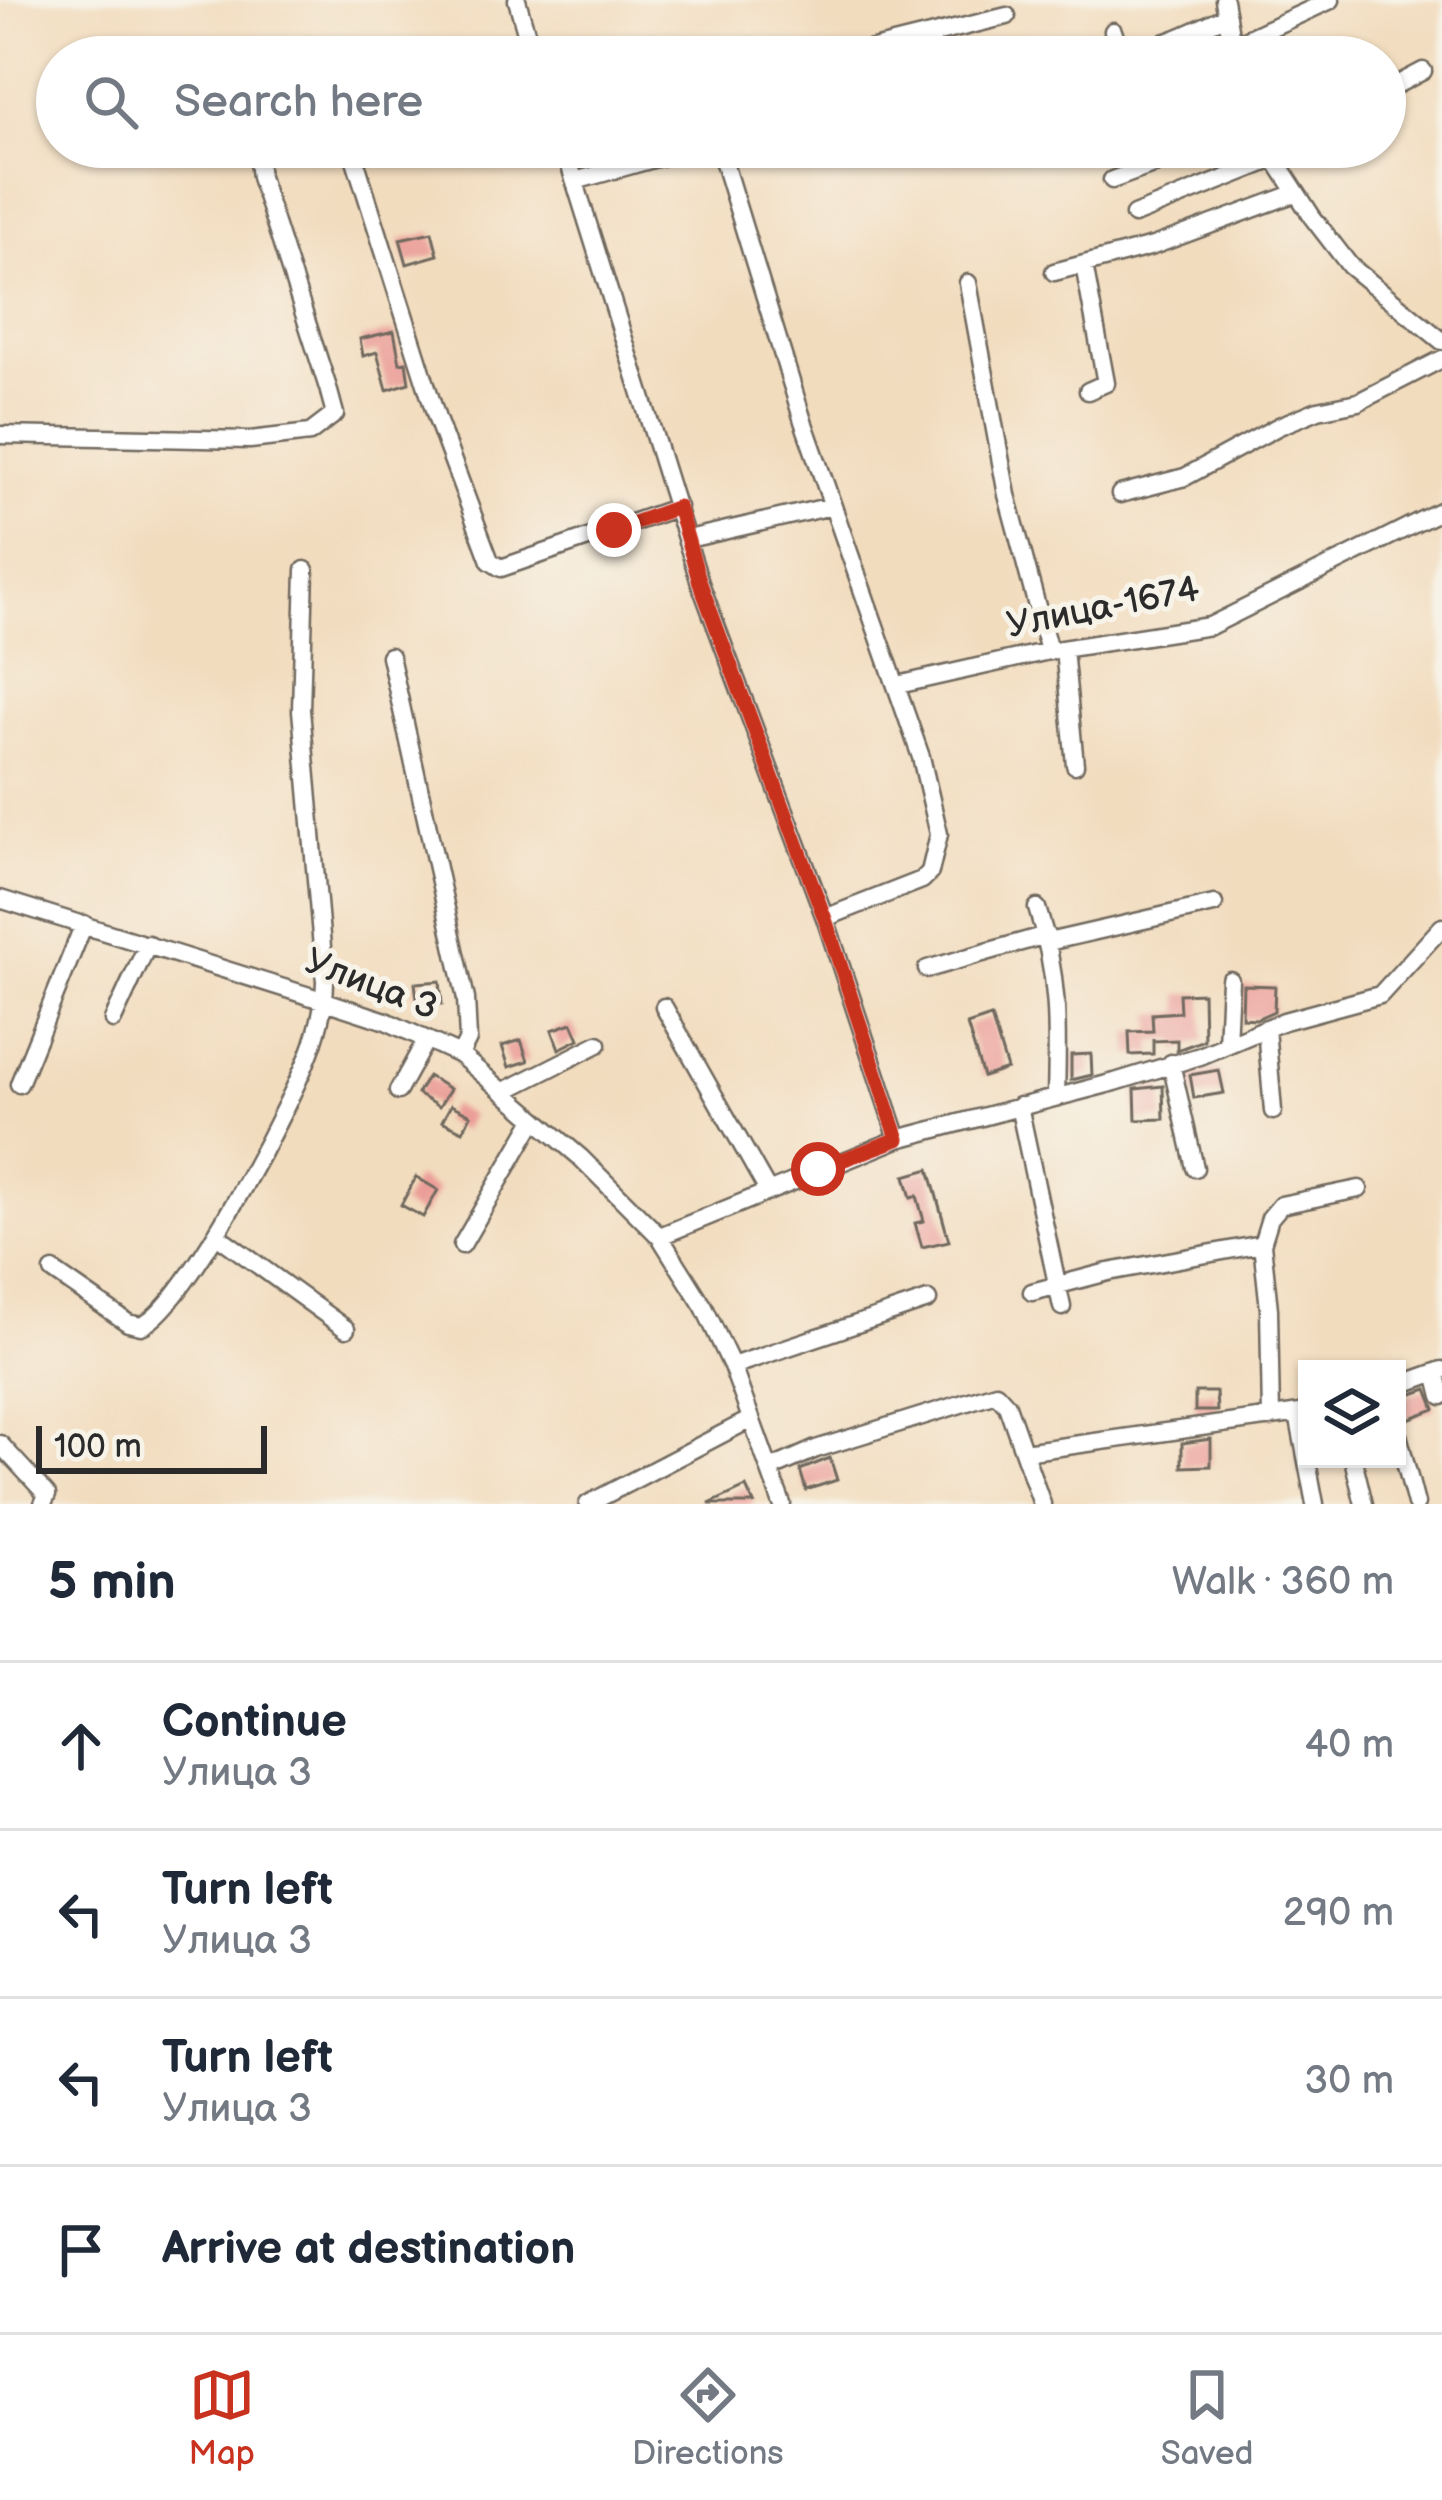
<!DOCTYPE html>
<html lang="en">
<head>
<meta charset="utf-8">
<style>
  :root { --surface:#fff; --page:#f2f2f3; --text:#1f2937; --muted:#747a83; --line:#e0e1e3; --accent:#c8321e }
  body { margin:0; font-family:"Balsamiq Sans",sans-serif; background:var(--page); color:var(--text) }
  .controls { position:absolute; right:36px; bottom:36px; display:grid; overflow:hidden; border-radius:0px; box-shadow:0 3px 9px #0004 }
  .controls button { width:108px; height:108px; display:grid; place-items:center; padding:0; border:0; border-bottom:3px solid var(--line); background:var(--surface); color:var(--text); font:60px sans-serif }
  .scale { position:absolute; left:36px; bottom:30px; width:231px; box-sizing:border-box; padding-left:12px; border:6px solid #2b2b2b; border-top:0; font-size:33px; line-height:42px; white-space:nowrap; color:#2b2b2b; -webkit-text-stroke:9px #f7f3e8; paint-order:stroke }
  .stop { position:absolute; width:36px; height:36px; margin:-27px; border:9px solid #c8321e; border-radius:50%; background:#fff }
  .stop.end { background:#c8321e; border-color:#fff; box-shadow:0 3px 12px #0008 }
  .list { margin:0; padding:0; list-style:none }
  h2 { display:flex; justify-content:space-between; align-items:center; height:156px; margin:0; padding:0 48px; font-size:51px }
  h2 small { font-size:39px; font-weight:400; color:var(--muted) }
  .list li { display:grid; grid-template-columns:78px 1fr auto; gap:36px; align-items:center; box-sizing:border-box; height:168px; padding:0 48px; border-top:3px solid var(--line) }
  .list b { display:block; font-size:45px; white-space:nowrap }
  .list p { margin:0; font-size:39px; white-space:nowrap; color:var(--muted) }
  .list em { font-size:39px; font-style:normal; color:var(--muted) }
  .icon { flex:none; width:66px; height:66px; fill:none; stroke:currentColor; stroke-width:2; stroke-linecap:round; stroke-linejoin:round }
  .map { position:relative; flex:none; width:1442px; height:1504px; overflow:hidden }
  .search { position:absolute; background:var(--surface); box-shadow:0 3px 9px #0004; left:36px; right:36px; top:36px; height:132px; display:flex; align-items:center; gap:30px; box-sizing:border-box; padding:0 42px; border-radius:66px; color:var(--muted); font-size:45px }
  .sheet { height:828px; background:var(--surface) }
  nav { display:flex; justify-content:space-around; align-items:center; box-sizing:border-box; height:168px; border-top:3px solid var(--line); background:var(--surface); font-size:33px; color:var(--muted) }
  nav a { display:grid; justify-items:center; gap:6px }
  nav .on { color:var(--accent) }
  .map>svg:first-child { display:block }
</style>
</head>
<body>
<div class="map">
<svg width="1442" height="1504" viewBox="0 0 1442 1504">
  <rect width="100%" height="100%" fill="#f7f3e8"/>
  <filter id="ink" filterUnits="userSpaceOnUse"><feTurbulence type="fractalNoise" baseFrequency=".00833" numOctaves="2"/><feDisplacementMap in="SourceGraphic" scale="24" xChannelSelector="R" yChannelSelector="G"/><feConvolveMatrix kernelMatrix="1 2 1 2 8 2 1 2 1" color-interpolation-filters="sRGB"/></filter>
  <filter id="wash" filterUnits="userSpaceOnUse"><feTurbulence type="fractalNoise" baseFrequency=".004" numOctaves="4" result="noise"/><feDisplacementMap in="SourceGraphic" scale="48" xChannelSelector="R" yChannelSelector="G"/><feGaussianBlur stdDeviation="2.7" result="paint"/><feColorMatrix in="noise" values="0 0 0 0 0 0 0 0 0 0 0 0 0 0 0 0 0 1.4 0 .05"/><feComposite in="paint" operator="in"/></filter>
  <g filter="url(#wash)">
    <rect width="100%" height="100%" fill="#f2dcbe"/>
    <g id="blocks">
      <path fill="#eb9e98" d="M432,232L438,255L407,264L400,239Z
        M394,331L400,363L406,362L409,383L387,390L377,352L363,356L360,339Z
        M440,981L442,1004L418,1006L415,983Z
        M1243,985L1275,986L1274,1011L1256,1019L1242,1018Z
        M1203,993L1204,1040L1177,1050V1040L1153,1041V1038V1054L1130,1055L1129,1032L1153,1031L1152,1014L1180,1012L1179,994Z
        M991,1017L1007,1069L983,1077L967,1025Z
        M572,1023L579,1039L559,1049L552,1030Z
        M521,1040L528,1061L509,1067L502,1046Z
        M1091,1054L1092,1075L1071,1080V1055Z
        M1219,1070L1224,1093L1194,1098L1190,1075Z
        M428,1076L450,1089L439,1107L417,1094Z
        M1163,1086L1164,1119L1136,1120L1135,1089Z
        M451,1105L471,1115L463,1131L442,1121Z
        M929,1169L949,1241L922,1247L915,1223L924,1221L917,1196L911,1198L905,1176Z
        M416,1177L438,1190L423,1217L401,1205Z
        M1427,1389L1435,1409L1408,1419L1401,1398Z
        M1195,1392H1216L1217,1411H1195Z
        M1211,1439V1466L1182,1467V1443Z
        M830,1458L837,1480L806,1490L800,1470Z
        M746,1487L754,1504H709Z"/>
    </g>
  </g>
  <g filter="url(#ink)">
    <use href="#blocks" fill-opacity="0" stroke="#71695e" stroke-width="3"/>
    <g fill="none" stroke-linecap="round" stroke-linejoin="round">
      <defs>
        <path id="minor" d="M517,0L533,57
          M1224,0L1234,57
          M1113,31L1117,43C1147,60 1197,28 1227,16
          M931,35L935,57
          M1233,45L1331,0
          M841,57L1007,16
          M1385,91L1423,71
          M351,147L437,419L490,561L501,568L678,507
          M564,147L700,583L825,918L898,1139
          M719,147L803,421L921,757L939,834L930,872L922,880L825,918
          M1267,147L1313,218L1350,266L1442,341
          M1112,180L1202,147
          M575,181L696,147
          M1134,215L1274,159
          M1084,265L1106,383L1088,391
          M1054,272L1153,246L1296,193
          M968,283L1007,495L1049,651
          M0,435L250,440L310,433L335,414L328,388L260,177L258,161L268,147
          M1120,494L1185,477L1279,426L1318,410L1358,402L1442,359
          M688,539L832,506
          M1064,649L1075,765
          M390,656L466,999L468,1039L460,1055
          M898,685L1049,651L1210,626L1442,510
          M0,899L325,1001L386,1021L460,1055L580,1157L660,1237L704,1307L732,1366L782,1504
          M1037,908C1059,974 1058,1027 1056,1096
          M1048,942L1214,904
          M927,969L1046,935
          M664,1007L768,1191
          M113,1020L148,944
          M1266,1028L1273,1111
          M1227,1045L1230,980
          M1171,1063L1195,1168
          M19,1084L84,924
          M398,1091L426,1040
          M503,1092L598,1044
          M1019,1106L1062,1307
          M218,1236L346,1329
          M660,1236L898,1139L1115,1082L1200,1056L1284,1021L1380,995L1442,927
          M462,1245L535,1119
          M53,1271L128,1323L141,1326C185,1310 296,1095 313,1044C320,1023 325,1003 325,981L301,710L305,570
          M1032,1292L1108,1272L1262,1244
          M732,1366L928,1300
          M1436,1372L1442,1396
          M1397,1386L1442,1370
          M1298,1414L1315,1504
          M1271,1418L1269,1309L1262,1244L1270,1218L1281,1205L1359,1189
          M1397,1431L1416,1504
          M0,1444L47,1495L43,1504
          M1024,1452L1307,1412
          M1353,1459L1364,1504
          M770,1469L816,1449L996,1393L1007,1405L1042,1504
          M588,1504L751,1419"/>
      </defs>
      <use href="#minor" stroke="#71695e" stroke-width="21"/>
      <use href="#minor" stroke="#fff" stroke-width="16"/>
    </g>
  </g>
  <g fill="none" stroke-linecap="round" stroke-linejoin="round" filter="url(#ink)">
    <path stroke="#c8321e" stroke-width="15" d="M614,530L678,507L700,583L825,919L898,1139L818,1169"/>
  </g>
  <g text-anchor="middle" dominant-baseline="central" stroke-width="10" stroke-linejoin="round" paint-order="stroke">
    <g font-size="36" fill="#2b2b2b" stroke="#f7f3e8">
      <text transform="translate(1103 608) rotate(-11)">Улица-1674</text>
      <text transform="translate(371 985) rotate(21)">Улица 3</text>
    </g>
  </g>
</svg>
<div class="controls">
<button><svg class="icon" aria-label="layers" viewBox="0 0 24 24"><path d="M12 4l9 5-9 5-9-5zM3 14l9 5 9-5"/></svg></button>
</div>
<div class="scale">100 m</div>
<div class="stop" style="left:818px;top:1169px"></div>
<div class="stop end" style="left:614px;top:530px"></div>
<div class="search"><svg class="icon" aria-label="search" viewBox="0 0 24 24"><circle cx="10" cy="10" r="6"/><path d="M15 15l6 6"/></svg>Search here</div>
</div>
<section class="sheet">
<h2>5 min<small>Walk · 360 m</small></h2>
<ul class="list">
<li><svg class="icon" aria-label="ahead" viewBox="0 0 24 24"><path d="M12 20V5M6 11l6-6 6 6"/></svg><div><b>Continue</b><p>Улица 3</p></div><em>40 m</em></li>
<li><svg class="icon" aria-label="left" viewBox="0 0 24 24"><path d="M17 20v-9H6M10 6l-5 5 5 5"/></svg><div><b>Turn left</b><p>Улица 3</p></div><em>290 m</em></li>
<li><svg class="icon" aria-label="left" viewBox="0 0 24 24"><path d="M17 20v-9H6M10 6l-5 5 5 5"/></svg><div><b>Turn left</b><p>Улица 3</p></div><em>30 m</em></li>
<li><svg class="icon" aria-label="arrive" viewBox="0 0 24 24"><path d="M6 21V4h12l-3 4 3 4H6"/></svg><div><b>Arrive at destination</b></div></li>
</ul>
</section>
<nav>
<a class="on"><svg class="icon" aria-label="map" viewBox="0 0 24 24"><path d="M3 6l6-2 6 2 6-2v14l-6 2-6-2-6 2zM9 4v14M15 6v14"/></svg>Map</a>
<a><svg class="icon" aria-label="directions" viewBox="0 0 24 24"><path d="M12 3l9 9-9 9-9-9zM9 14v-3h6M13 9l2 2-2 2"/></svg>Directions</a>
<a><svg class="icon" aria-label="saved" viewBox="0 0 24 24"><path d="M7 4h10v16l-5-4-5 4z"/></svg>Saved</a>
</nav>
</body>
</html>
